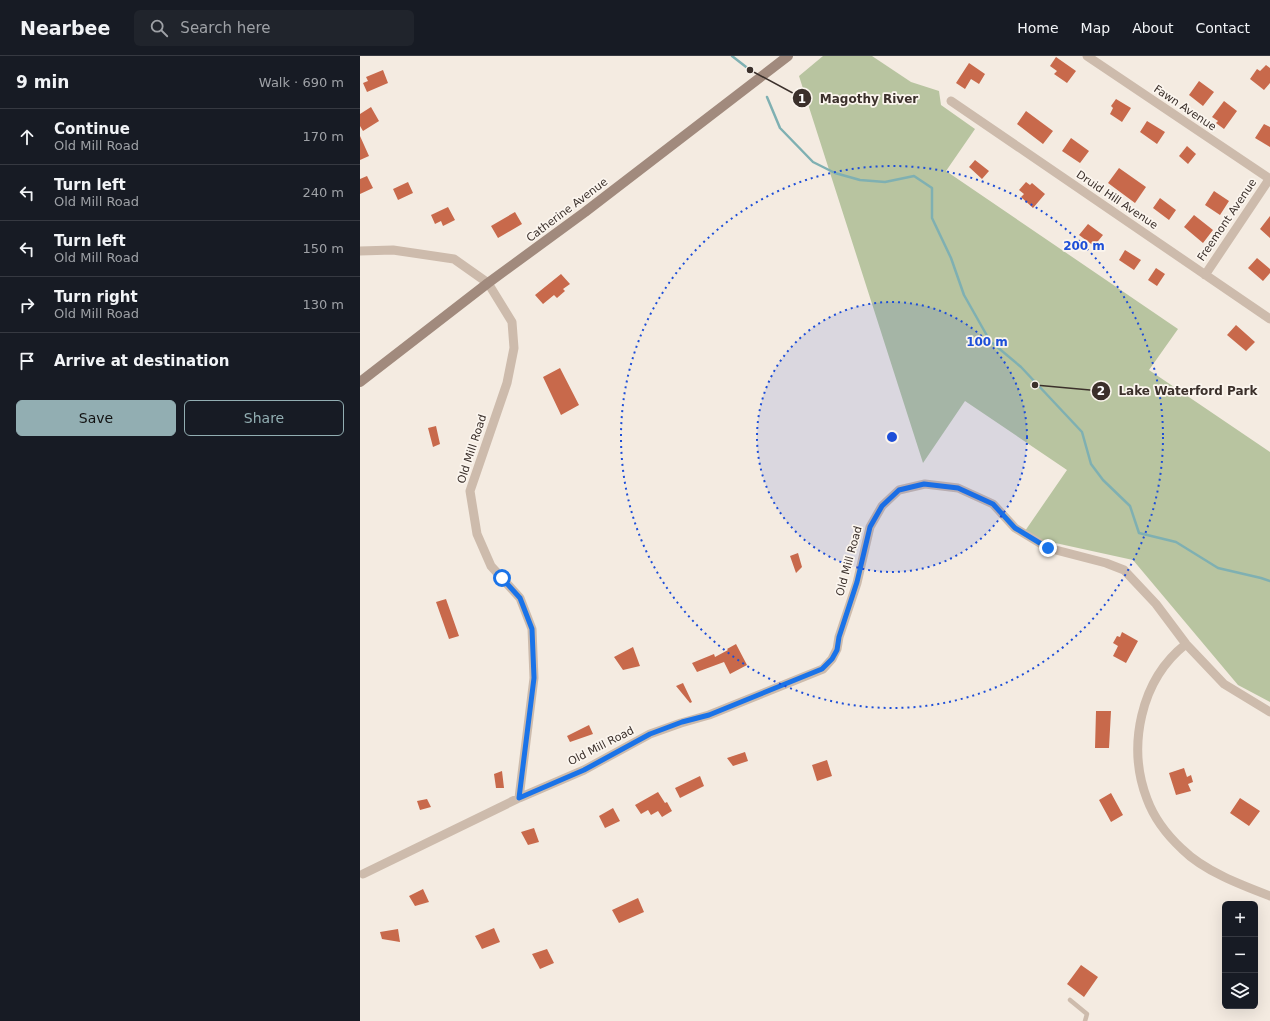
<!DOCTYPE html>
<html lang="en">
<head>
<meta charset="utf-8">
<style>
  :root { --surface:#171b24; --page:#20242c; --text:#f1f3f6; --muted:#9ea1a6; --line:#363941; --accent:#92aeb2 }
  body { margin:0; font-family:"DejaVu Sans",sans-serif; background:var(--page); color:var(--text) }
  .controls { position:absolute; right:12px; bottom:12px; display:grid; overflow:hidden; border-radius:6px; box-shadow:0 4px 16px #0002 }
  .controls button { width:36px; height:36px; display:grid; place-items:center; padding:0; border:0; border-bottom:1px solid var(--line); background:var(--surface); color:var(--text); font:20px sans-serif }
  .stop { position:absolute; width:12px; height:12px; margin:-9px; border:3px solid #1a73e8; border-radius:50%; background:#fff }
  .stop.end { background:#1a73e8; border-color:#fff; box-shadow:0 1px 4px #0008 }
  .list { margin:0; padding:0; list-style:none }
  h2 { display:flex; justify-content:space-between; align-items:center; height:52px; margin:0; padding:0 16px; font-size:17px }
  h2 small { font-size:13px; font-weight:400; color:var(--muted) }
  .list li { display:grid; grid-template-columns:26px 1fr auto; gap:12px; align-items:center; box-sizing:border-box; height:56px; padding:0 16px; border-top:1px solid var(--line) }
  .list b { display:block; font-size:15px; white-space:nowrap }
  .list p { margin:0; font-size:13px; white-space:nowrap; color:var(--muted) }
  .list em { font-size:13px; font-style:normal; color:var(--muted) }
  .actions { display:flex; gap:8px; padding:12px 16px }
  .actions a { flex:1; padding:9px 0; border:1px solid var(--accent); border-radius:6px; text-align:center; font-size:14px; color:var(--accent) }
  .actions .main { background:var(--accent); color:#111 }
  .icon { flex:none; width:22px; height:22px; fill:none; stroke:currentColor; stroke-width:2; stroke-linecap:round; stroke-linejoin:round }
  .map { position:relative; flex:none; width:910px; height:965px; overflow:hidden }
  header { display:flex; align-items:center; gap:24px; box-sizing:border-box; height:56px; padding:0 20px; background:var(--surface); border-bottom:1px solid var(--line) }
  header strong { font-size:19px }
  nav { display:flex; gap:22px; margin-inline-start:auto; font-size:14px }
  .search { width:280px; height:36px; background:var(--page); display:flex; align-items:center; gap:10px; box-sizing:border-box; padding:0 14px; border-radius:6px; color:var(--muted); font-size:15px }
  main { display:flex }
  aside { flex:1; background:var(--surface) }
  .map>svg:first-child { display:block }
</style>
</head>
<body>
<header>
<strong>Nearbee</strong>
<div class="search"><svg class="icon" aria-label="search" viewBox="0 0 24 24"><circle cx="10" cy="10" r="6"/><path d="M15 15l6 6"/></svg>Search here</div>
<nav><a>Home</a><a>Map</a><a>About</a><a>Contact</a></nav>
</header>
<main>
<aside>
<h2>9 min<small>Walk · 690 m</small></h2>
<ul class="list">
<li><svg class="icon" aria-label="ahead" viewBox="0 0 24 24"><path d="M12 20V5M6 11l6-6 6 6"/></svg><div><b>Continue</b><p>Old Mill Road</p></div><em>170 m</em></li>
<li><svg class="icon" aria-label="left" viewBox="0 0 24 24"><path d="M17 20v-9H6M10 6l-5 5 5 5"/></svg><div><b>Turn left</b><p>Old Mill Road</p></div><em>240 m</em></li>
<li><svg class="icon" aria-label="left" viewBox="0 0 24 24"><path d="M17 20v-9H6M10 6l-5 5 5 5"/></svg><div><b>Turn left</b><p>Old Mill Road</p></div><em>150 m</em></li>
<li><svg class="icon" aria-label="right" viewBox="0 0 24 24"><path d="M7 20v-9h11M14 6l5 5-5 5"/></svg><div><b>Turn right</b><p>Old Mill Road</p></div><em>130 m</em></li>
<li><svg class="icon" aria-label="arrive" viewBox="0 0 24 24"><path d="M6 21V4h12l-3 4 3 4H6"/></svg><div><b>Arrive at destination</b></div></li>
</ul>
<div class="actions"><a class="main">Save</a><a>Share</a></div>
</aside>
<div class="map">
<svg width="910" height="965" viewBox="0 0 910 965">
  <rect width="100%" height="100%" fill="#f4ebe1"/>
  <path fill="#b8c4a0" d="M463,0H512L551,26L579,35L581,49L615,73L586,115L818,273L789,314L910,396V646L878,629L773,504L677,483L665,475L707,414L605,345L563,407L439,20Z"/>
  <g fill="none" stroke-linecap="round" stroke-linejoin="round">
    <path stroke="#7fb0b2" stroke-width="2.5" d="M372,0L390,14
      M407,41L420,72L453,106L475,117L500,124L525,126L554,120L572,132V162L591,202L604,239L630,285L661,311L722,376L731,408L743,424L770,450L779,477L816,486L858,512L901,522L910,525"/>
  </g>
  <path fill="#c8694b" d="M696,1L716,15L707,27L694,18L697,15L690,10Z
    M609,7L625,18L619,28L611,23L605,33L596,27Z
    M906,9L910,12V27L904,34L890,23L897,13L900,15Z
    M23,14L28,27L7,36L3,27L8,25L6,21Z
    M839,25L854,36L843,50L829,39Z
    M756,43L771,52L762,66L750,58L753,52L751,50Z
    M864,45L877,55L864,73L856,67L858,65L852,61Z
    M11,51L19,65L3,75L0,70V58Z
    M666,55L693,75L683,88L657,68Z
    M787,65L805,76L797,88L780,76Z
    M904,68L910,71V91L895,82Z
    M0,80L9,100L0,104Z
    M711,82L729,95L720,107L702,95Z
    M827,90L836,98L828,108L819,100Z
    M615,104L629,115L622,123L609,111Z
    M759,112L786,131L775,147L748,127Z
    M7,120L13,132L0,138V123Z
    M48,126L53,137L38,144L33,133Z
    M666,126L670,129L672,127L685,138L673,152L661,141L664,138L659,134Z
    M854,135L869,145L860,159L845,149Z
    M800,142L816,154L809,164L793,152Z
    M88,151L95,164L83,170L81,165L75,168L71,159Z
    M155,156L162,168L138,182L131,170Z
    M834,159L853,174L843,187L824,171Z
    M910,160V182L900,173Z
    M728,168L743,179L734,190L719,179Z
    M765,194L781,204L774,214L759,204Z
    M897,202L910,213V217L903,225L888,212Z
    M796,212L805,218L797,230L788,224Z
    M201,218L210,228L203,233L205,235L197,242L194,239L183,248L175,239Z
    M876,269L895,286L886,295L867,279Z
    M200,312L219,349L201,359L183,321Z
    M76,370L80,388L73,391L68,372Z
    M438,497L442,511L436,517L430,500Z
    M86,543L99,580L89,583L76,546Z
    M762,576L778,585L766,607L753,600L758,590L753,587L757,580L760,581Z
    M376,588L387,609L370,618L364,606L337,616L332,607L354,598L355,601L368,594L367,593Z
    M273,591L280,610L263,614L254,601Z
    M323,627L332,646L330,647L316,630Z
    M736,655H751L749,692H735Z
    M229,669L233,678L210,686L207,680Z
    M385,696L388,705L373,710L367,702Z
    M467,704L472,720L457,725L452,709Z
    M824,712L827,721L831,719L833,726L828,728L831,735L816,739L809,717Z
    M142,715L144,732H136L134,718Z
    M340,720L344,730L320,742L315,732Z
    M298,736L305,747L307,746L312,755L302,761L298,755L291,759L288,754L281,758L275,749Z
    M751,737L763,759L751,766L739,744Z
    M880,742L900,755L889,770L870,757Z
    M67,743L71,751L60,754L57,745Z
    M253,752L260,765L245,772L239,760Z
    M174,772L179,786L168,789L161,776Z
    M63,833L69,846L55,850L49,840Z
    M278,842L284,856L259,867L252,854Z
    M134,872L140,886L122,893L115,880Z
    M38,873L40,886L22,883L20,876Z
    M187,893L194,907L180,913L172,898Z
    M721,909L738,921L724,941L707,928Z"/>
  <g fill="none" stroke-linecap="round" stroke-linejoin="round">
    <path stroke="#cdbbac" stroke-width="4.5" d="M710,944L727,958L725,965"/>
    <path stroke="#cdbbac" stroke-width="9" d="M727,0L910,123
      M591,45L910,263
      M0,195L33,194L94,203L128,227L152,266L154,292L147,327L110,435L117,478L131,510L160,542L172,573L174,622L159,742
      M845,219L910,122
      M826,588C780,624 767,691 787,743C794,762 808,780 822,793C844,815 881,829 910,840
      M3,818L159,742L224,714L290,678L321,667L349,659L463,613L472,603L477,593L479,581L497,527L510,471L522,450L539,434L565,428L598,432L633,448L655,472L688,492L746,507L764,514L796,548L826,588L864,628L910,656"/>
    <path stroke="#a18a7d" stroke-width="10" d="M0,326L128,227L225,156L428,0"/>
  </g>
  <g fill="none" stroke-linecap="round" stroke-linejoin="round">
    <path stroke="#1a73e8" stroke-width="5" d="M142,522L160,542L172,573L174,622L159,742L224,714L290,678L322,666L349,659L462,613L472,603L477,594L479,581L497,526L510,471L522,450L539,434L564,428L598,432L633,448L655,472L688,492"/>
  </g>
  <circle cx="532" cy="381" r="135" fill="#1d4ed8" fill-opacity=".12"/>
  <g fill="none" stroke="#1d4ed8" stroke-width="2" stroke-dasharray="2 4">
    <circle cx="532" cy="381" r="135"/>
    <circle cx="532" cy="381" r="271"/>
  </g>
  <g text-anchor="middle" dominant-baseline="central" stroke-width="3.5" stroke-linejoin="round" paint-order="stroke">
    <g font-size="11" fill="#3b302b" stroke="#fbf5ee">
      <text transform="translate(825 52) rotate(34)">Fawn Avenue</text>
      <text transform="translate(757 144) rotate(34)">Druid Hill Avenue</text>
      <text transform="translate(207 154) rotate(-37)">Catherine Avenue</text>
      <text transform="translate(867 164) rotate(-56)">Freemont Avenue</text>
      <text transform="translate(112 393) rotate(-72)">Old Mill Road</text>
      <text transform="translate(489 505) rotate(-75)">Old Mill Road</text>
      <text transform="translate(241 690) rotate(-27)">Old Mill Road</text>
    </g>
  </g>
  <circle cx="532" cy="381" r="6" fill="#1d4ed8" stroke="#fbf5ee" stroke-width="2"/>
  <g font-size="12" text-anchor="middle" font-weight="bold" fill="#1d4ed8" stroke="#fbf5ee" stroke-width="3.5" stroke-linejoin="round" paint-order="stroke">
    <text x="724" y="194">200 m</text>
    <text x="627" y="290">100 m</text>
  </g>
  <path fill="none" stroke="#3b302b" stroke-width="1.5" d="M390 14L442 42M675 329L741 335"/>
  <g fill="#3b302b" stroke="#fbf5ee" stroke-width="1.5">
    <circle cx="390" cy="14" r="4"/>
    <circle cx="675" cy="329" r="4"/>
    <circle cx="442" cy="42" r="10"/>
    <circle cx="741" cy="335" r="10"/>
  </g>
  <g font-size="12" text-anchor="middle" font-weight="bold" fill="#fff">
    <text x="442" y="47">1</text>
    <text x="741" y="339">2</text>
  </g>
  <g font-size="12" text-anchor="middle" font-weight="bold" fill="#3b302b" stroke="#fbf5ee" stroke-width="3.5" stroke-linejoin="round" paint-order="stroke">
    <text x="509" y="47">Magothy River</text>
    <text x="828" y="339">Lake Waterford Park</text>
  </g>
</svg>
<div class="controls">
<button>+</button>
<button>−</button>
<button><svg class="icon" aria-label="layers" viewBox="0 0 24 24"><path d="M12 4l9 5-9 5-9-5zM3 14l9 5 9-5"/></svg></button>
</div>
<div class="stop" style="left:142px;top:522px"></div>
<div class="stop end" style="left:688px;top:492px"></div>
</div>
</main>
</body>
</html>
